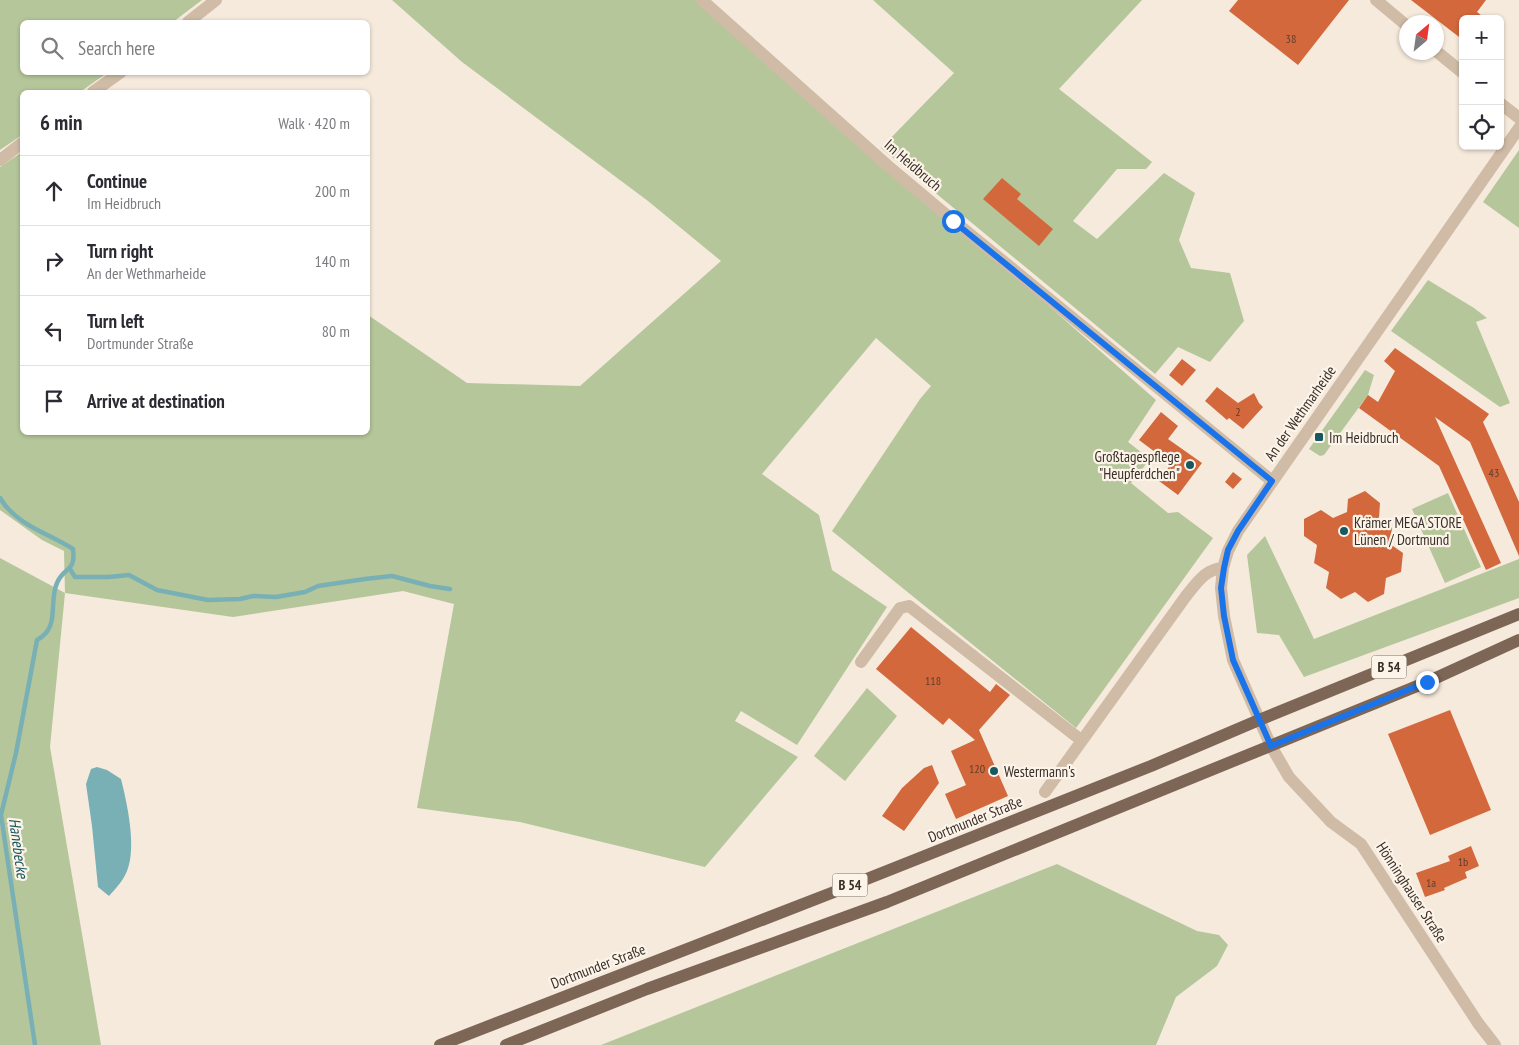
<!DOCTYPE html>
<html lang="en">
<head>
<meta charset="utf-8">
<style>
  :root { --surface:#fff; --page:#f7f7f7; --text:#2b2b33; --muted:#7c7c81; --line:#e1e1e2 }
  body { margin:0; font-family:"PT Sans Narrow",sans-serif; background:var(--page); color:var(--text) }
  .controls { position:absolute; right:15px; top:15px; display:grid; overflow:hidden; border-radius:8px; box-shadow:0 1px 4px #0004 }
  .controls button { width:45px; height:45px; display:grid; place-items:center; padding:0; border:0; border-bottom:1px solid var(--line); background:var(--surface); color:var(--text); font:25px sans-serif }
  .compass { position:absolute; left:1399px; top:15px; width:45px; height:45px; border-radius:50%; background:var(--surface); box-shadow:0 1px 4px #0004; rotate:29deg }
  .stop { position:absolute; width:15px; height:15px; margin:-11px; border:4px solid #1a73e8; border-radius:50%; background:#fff }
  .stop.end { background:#1a73e8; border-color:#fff; box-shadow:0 1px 5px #0008 }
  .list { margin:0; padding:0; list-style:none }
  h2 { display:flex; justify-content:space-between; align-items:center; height:65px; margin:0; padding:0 20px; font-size:21px }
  h2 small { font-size:16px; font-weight:400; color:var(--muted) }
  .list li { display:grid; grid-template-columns:32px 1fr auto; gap:15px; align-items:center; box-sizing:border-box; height:70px; padding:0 20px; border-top:1px solid var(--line) }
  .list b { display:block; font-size:19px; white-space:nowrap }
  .list p { margin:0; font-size:16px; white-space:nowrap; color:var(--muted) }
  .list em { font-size:16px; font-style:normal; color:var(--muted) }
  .icon { flex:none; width:28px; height:28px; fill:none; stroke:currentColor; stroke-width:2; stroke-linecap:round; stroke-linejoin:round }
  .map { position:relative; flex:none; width:1519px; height:1045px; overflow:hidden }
  .search { position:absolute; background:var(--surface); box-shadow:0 1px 4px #0004; left:20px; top:20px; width:350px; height:55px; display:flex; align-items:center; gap:12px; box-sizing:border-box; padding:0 18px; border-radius:8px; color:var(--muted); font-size:19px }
  .panel { position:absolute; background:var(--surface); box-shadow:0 1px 4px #0004; left:20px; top:90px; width:350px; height:345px; border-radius:8px }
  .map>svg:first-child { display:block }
</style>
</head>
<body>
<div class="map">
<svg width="1519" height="1045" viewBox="0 0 1519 1045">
  <rect width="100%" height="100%" fill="#f5eadc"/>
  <path fill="#b5c69a" d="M0,0H202L173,22H22V72L107,73L80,92H22V135L0,150Z
    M392,0H700L1156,400L1128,442L1150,459L1131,483L1168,513L1178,512L1213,538L1076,728L832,531L920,399L931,386L876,338L762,474L819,515L832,570L887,607L797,745L741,711L735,721L798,757L705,867L520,822L417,808L454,604L403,591L233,617L65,593L50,747L101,1045H0V558L65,593L64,551L42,540L0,510V167L22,152V432H368V315L467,383L580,386L721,261L648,201L462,62Z
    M873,0H1142L1059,89L1152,162L1146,169H1117L1073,221L1097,239L1164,173L1195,193L1179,240L1191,268L1230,273L1244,321L1210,362L1178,347L1155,374L881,148L954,73Z
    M1519,150V228L1483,202Z
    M1428,280L1474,308L1487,318L1476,322L1510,403L1500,407L1391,331Z
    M1365,370L1374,375L1368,395L1324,455L1320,456L1309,449Z
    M1448,493L1481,567L1445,583L1412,509Z
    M1265,536L1314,639L1519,559V598L1304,677L1279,635L1257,633L1247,555Z
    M867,688L897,716L845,781L814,756Z
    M1057,864L1197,931L1219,935L1228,945L1217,966L1176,997L1156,1045H601Z"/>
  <path fill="#78b0b5" d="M97,767L107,770L121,779C127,803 137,847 127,871C123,881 116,888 109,896L98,887L92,826L86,784L91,769Z"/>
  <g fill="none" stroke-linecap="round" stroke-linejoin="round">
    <path stroke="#78b0b5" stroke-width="4.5" d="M0,498C16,525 48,533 73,549C76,573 64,566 57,583C48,603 61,627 37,640L16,753L1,815L35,1045
      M70,569L75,577H109L129,575L157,590L208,600L240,599L253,596L276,597L305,592L318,586L365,579L392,576L430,586L450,589"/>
  </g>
  <path fill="#d3683c" d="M1238,0H1349L1298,65L1229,11Z
    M1411,0H1486L1477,12L1486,19H1463V40Z
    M1002,178L1021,194L1017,199L1053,229L1039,246L983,199Z
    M1395,348L1489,414L1483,422L1519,502V556L1470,442L1435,417L1501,563L1486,570L1439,466L1359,408L1368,395L1378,402L1395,371L1384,361Z
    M1182,359L1196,370L1182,386L1169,375Z
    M1217,387L1238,403L1254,393L1259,403L1263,407L1243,429L1229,418L1227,420L1205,401Z
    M1161,412L1178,426L1168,439L1202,463L1178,495L1159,481L1171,464L1139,440Z
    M1233,472L1242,479L1233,489L1225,482Z
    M1365,491L1380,503L1379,518L1392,528L1390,544L1403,553L1401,572L1386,578L1384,594L1368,602L1355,592L1341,599L1326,588L1329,572L1314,563L1317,545L1304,536V519L1321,510L1333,518L1347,512L1348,499Z
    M911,627L990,692L996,684L1010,695L979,730L1008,796L956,819L945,794L966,785L951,751L975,740L949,718L943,725L876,669Z
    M1450,710L1491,810L1430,835L1388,734Z
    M932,765L939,783L904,831L882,816L902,788L924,768Z
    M1471,846L1479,866L1465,872L1467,878L1444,888L1445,890L1425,897L1416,873L1450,861L1448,856Z"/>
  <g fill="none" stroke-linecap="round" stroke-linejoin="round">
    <path stroke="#cfbba6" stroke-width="12" d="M702,0L887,165L943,212L1272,481
      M1376,0L1406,25
      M188,22L216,0
      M1436,51L1463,73
      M93,92L121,72
      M1500,103L1519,118
      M0,160L22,143
      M861,662L900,608L909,606L1081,740
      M1045,792L1186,596C1197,583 1205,569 1223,568
      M1495,1045L1478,1023L1361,844L1331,822L1289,777L1271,746L1233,660L1224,616L1221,588L1223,568L1228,551L1238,531L1519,128"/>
    <path stroke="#7e6657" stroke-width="12" d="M440,1045L834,892L1151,766L1259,720L1519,614
      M506,1045L647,989L887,902L1427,682L1519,640"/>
  </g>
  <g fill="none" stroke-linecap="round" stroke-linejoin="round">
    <path stroke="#1a73e8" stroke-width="6" d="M953,221L1272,481L1238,531L1228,550L1224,568L1221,588L1224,616L1233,660L1271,746L1427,682"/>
  </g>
  <g fill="#185861" stroke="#fcf4e9" stroke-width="2">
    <rect x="1314" y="432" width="10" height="10" rx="2.5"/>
    <circle cx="1190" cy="465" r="5"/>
    <circle cx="1344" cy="531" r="5"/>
    <circle cx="994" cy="771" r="5"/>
  </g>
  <g text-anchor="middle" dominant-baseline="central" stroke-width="4.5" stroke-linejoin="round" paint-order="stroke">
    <g font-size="12" fill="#603d2d">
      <text x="1291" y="38">38</text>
      <text x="1238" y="411">2</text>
      <text x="1494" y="472">43</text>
      <text x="933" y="680">118</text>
      <text x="977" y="768">120</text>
      <text x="1463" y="861">1b</text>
      <text x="1431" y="882">1a</text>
    </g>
    <g fill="#fcf4e9" stroke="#746a62" stroke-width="1">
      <rect x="1371.5" y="655.5" width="35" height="23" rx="4"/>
      <rect x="832.5" y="873.5" width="35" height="23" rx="4"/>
    </g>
    <g font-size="14" font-weight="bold" fill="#3a2f28">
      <text x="1389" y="667">B 54</text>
      <text x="850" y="885">B 54</text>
    </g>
    <g font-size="15" fill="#3a2f28" stroke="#fcf4e9">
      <text transform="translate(913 165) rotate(41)">Im Heidbruch</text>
      <text transform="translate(1300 413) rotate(-55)">An der Wethmarheide</text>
      <text transform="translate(975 819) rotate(-22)">Dortmunder Straße</text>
      <text transform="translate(1412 892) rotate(57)">Hönninghauser Straße</text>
      <text transform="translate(598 966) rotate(-21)">Dortmunder Straße</text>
    </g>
    <g font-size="15" fill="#3a2f28" stroke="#fcf4e9" text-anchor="start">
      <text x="1329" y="437">Im Heidbruch</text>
      <text x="1180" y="456" text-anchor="end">Großtagespflege<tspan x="1180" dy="17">"Heupferdchen"</tspan></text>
      <text x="1354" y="522">Krämer MEGA STORE<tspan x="1354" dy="17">Lünen / Dortmund</tspan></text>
      <text x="1004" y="771">Westermann's</text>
    </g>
    <g font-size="16" font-style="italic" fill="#185861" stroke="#fcf4e9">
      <text transform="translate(19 848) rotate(82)">Hanebecke</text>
    </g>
  </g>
</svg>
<div class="controls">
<button>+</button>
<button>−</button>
<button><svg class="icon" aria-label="locate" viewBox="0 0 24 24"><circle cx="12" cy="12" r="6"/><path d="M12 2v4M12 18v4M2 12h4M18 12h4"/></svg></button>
</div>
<svg class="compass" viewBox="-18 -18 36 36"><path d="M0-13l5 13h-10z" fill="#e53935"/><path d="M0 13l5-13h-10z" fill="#7c7c81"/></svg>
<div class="stop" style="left:953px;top:221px"></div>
<div class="stop end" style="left:1427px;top:682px"></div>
<div class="search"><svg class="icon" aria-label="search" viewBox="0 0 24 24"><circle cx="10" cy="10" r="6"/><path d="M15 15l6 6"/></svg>Search here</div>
<section class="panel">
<h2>6 min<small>Walk · 420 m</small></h2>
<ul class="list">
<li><svg class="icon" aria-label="ahead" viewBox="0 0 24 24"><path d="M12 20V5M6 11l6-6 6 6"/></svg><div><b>Continue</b><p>Im Heidbruch</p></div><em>200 m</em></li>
<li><svg class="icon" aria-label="right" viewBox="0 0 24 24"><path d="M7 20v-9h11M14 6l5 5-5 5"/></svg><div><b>Turn right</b><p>An der Wethmarheide</p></div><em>140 m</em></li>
<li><svg class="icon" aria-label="left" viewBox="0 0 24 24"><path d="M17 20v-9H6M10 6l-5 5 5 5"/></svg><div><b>Turn left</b><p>Dortmunder Straße</p></div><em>80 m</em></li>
<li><svg class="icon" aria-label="arrive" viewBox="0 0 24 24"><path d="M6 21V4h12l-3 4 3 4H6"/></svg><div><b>Arrive at destination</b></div></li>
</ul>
</section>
</div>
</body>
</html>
